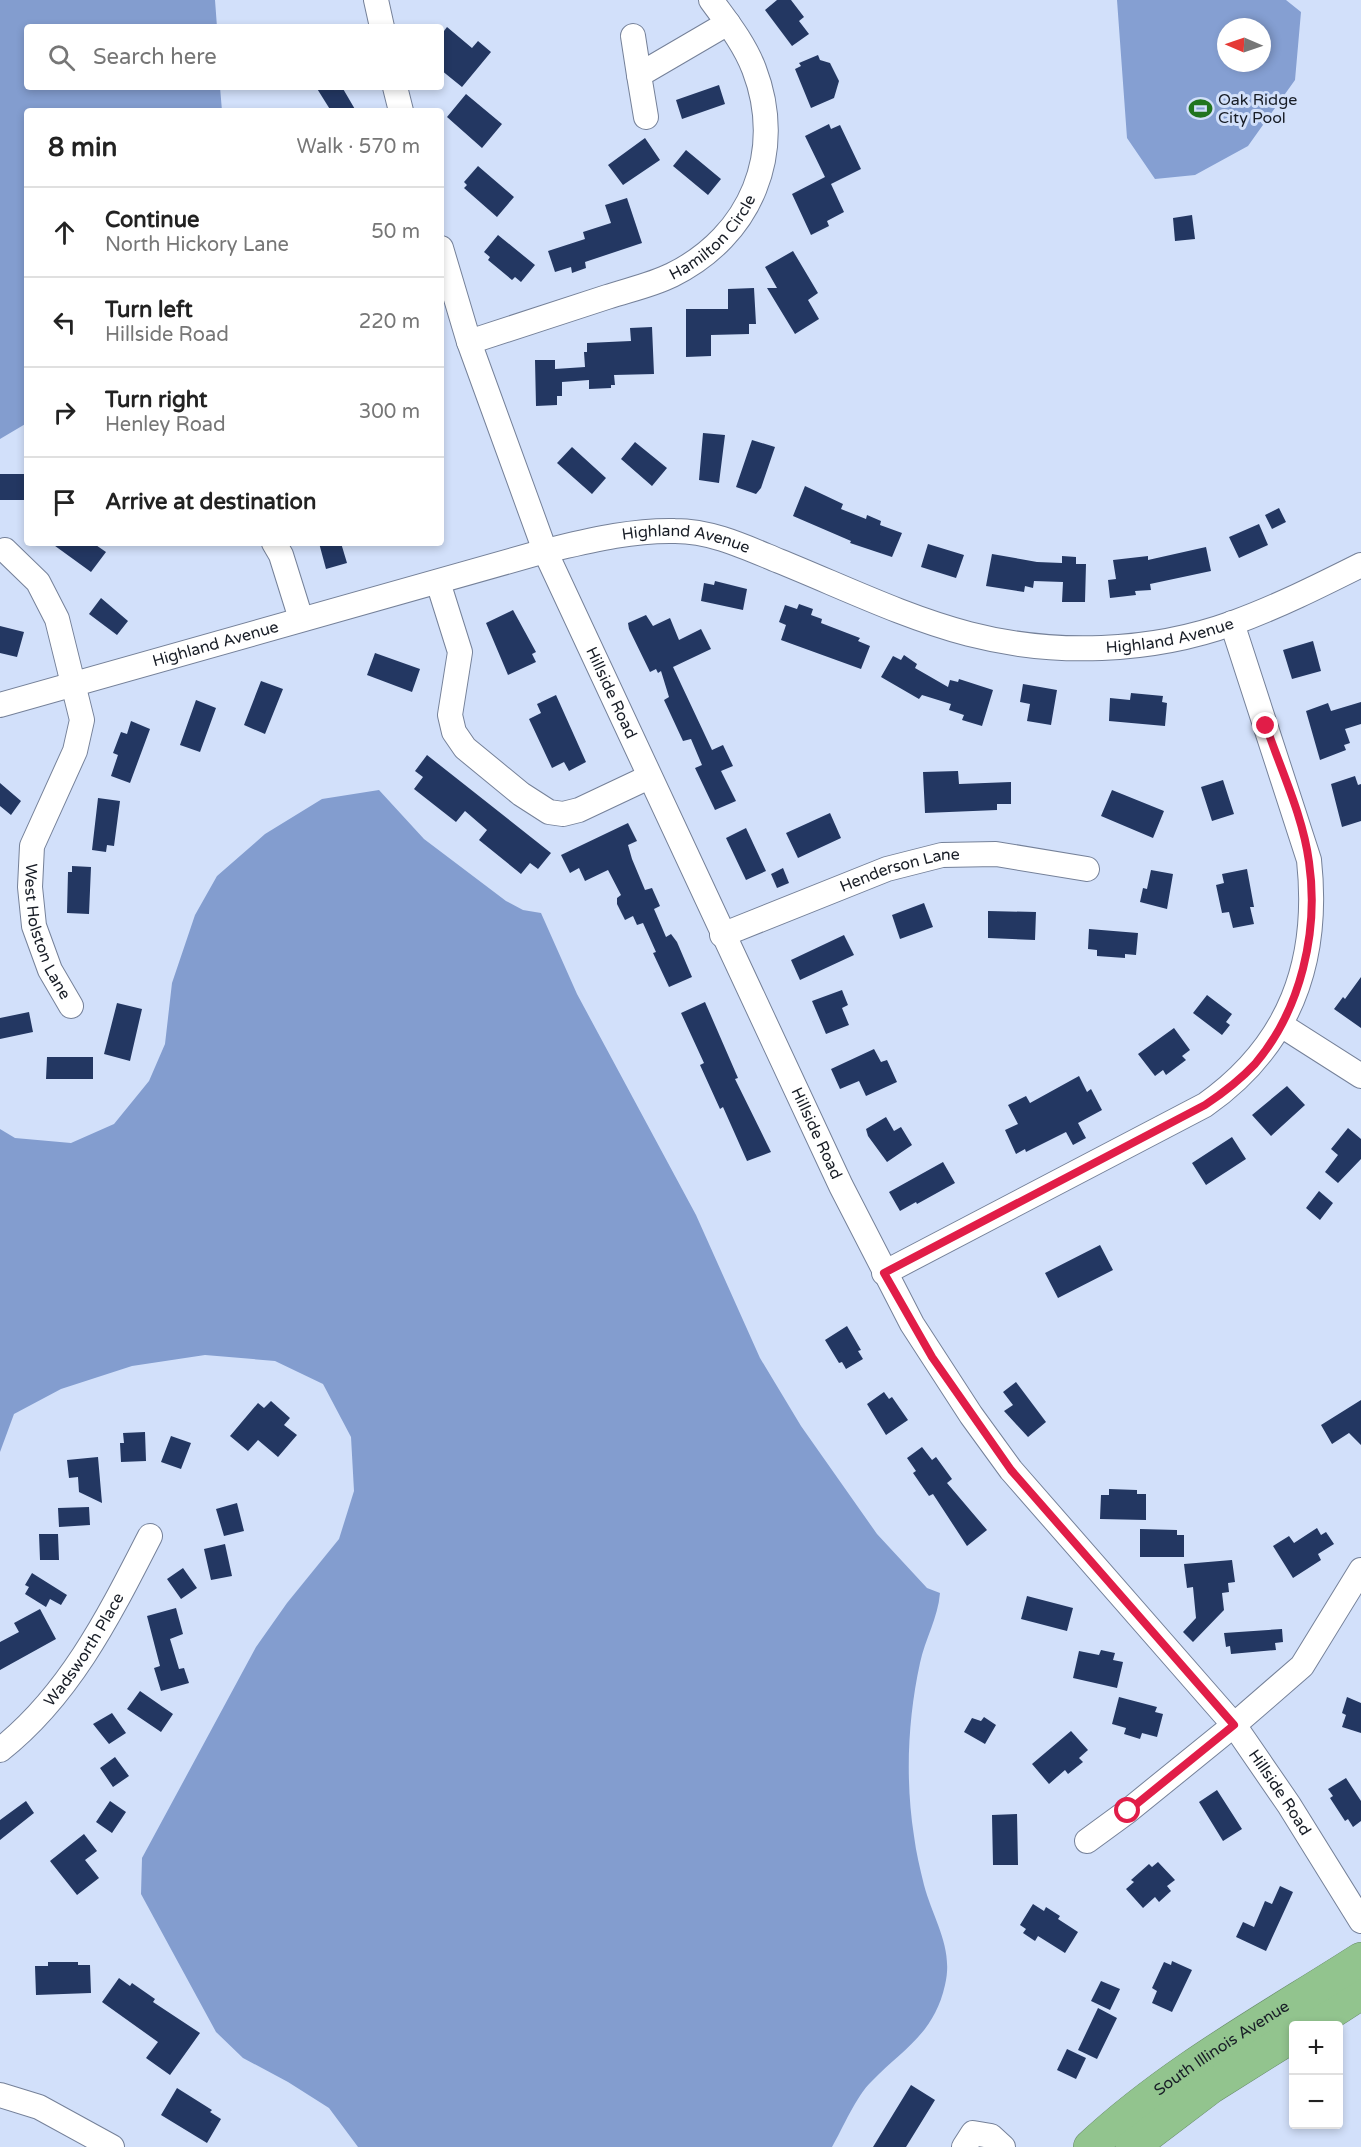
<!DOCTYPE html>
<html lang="en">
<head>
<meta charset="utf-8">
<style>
  :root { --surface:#fff; --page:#f2f2f2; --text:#222; --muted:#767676; --line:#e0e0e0 }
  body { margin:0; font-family:"Varela Round",sans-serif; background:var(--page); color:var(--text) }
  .controls { position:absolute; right:18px; bottom:18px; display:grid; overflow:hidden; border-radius:6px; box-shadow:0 3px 9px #0003 }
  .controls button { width:54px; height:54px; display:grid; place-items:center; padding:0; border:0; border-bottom:2px solid var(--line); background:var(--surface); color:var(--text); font:30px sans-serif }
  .compass { position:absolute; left:1217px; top:18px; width:54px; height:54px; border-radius:50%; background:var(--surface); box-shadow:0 3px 9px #0003; rotate:272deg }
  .stop { position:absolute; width:18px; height:18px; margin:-14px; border:4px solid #e11d48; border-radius:50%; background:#fff }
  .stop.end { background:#e11d48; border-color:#fff; box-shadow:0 2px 6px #0008 }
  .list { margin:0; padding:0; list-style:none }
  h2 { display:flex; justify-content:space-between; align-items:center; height:78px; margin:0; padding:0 24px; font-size:26px }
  h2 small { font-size:20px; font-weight:400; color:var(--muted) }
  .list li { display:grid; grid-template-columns:39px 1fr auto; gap:18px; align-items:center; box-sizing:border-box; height:90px; padding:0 24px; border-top:2px solid var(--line) }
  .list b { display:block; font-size:22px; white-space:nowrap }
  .list p { margin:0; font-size:20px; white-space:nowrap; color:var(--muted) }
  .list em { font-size:20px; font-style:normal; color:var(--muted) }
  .icon { flex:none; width:33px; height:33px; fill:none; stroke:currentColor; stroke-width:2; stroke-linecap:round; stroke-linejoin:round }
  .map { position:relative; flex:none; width:1361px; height:2147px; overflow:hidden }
  .search { position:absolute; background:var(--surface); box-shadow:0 3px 9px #0003; left:24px; top:24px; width:420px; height:66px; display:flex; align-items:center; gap:15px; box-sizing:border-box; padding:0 21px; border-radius:6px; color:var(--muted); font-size:22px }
  .panel { position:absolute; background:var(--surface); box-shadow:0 3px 9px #0003; left:24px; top:108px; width:420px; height:438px; border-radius:6px }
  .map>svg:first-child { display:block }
</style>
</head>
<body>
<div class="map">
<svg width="1361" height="2147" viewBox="0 0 1361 2147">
  <rect width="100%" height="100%" fill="#d2e0fa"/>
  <path fill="#839dcf" d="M0,0H215L217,27H27V87H220L222,111H27V423L0,439Z
    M379,790L424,839L506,901L523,910L541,913L577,994L696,1215L760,1358L801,1426L877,1534L927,1588L940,1593C938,1618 925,1639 920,1663C908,1718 905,1779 914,1836C916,1852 920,1869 924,1885C933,1919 954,1948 945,1985C934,2034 903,2049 872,2081C856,2096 843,2128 832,2147H358L329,2108L288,2082L243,2058L216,2032L141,1894L142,1858L256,1647L287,1603L339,1539L354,1491L351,1437L323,1384L275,1361L205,1355L132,1366L61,1389L14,1414L0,1452V1129L15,1138L71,1143L114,1124L149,1081L165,1044L172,983L195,915L217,876L265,834L322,799Z"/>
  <path fill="#859fd2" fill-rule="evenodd" d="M1117,0H1286L1301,12L1295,80L1248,146L1195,175L1155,179L1127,138ZM1226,27H1262V63H1226Z"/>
  <path fill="#233762" d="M777,0H791L804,17L799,21L809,34L792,46L765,10Z
    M447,27L472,48L478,41L491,52L462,87L441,70V35Z
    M818,55L820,60L830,63L839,81L834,98L811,108L795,69L801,66L799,63Z
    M719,85L725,104L682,119L676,100Z
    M316,87H342L356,111H331Z
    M466,94L502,124L482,148L447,117Z
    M829,124L831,129L840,125L861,169L831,184L844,212L827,221L829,226L811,235L792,194L825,177L805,136Z
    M645,138L660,160L623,185L608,165Z
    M686,150L721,179L708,195L673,166Z
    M478,166L514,197L497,217L464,188L467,185L464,182Z
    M627,198L642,243L585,262L586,268L572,273L571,267L555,272L548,251L585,239L583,232L611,223L605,205Z
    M1192,215L1195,239L1175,241L1173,218Z
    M498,235L535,265L521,282L515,277L512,280L488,260L490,257L484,252Z
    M793,251L818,293L808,300L819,319L795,334L767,288H777L765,267Z
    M754,288L756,324H749V334L711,335V356L686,357V309H728V289Z
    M652,327L654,374L614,375L615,385H611V388L589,389V380L562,382V396H557V405L536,406L535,360H555V369L585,367L584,352H587V343L631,341L630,328Z
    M703,433L725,435L719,483L699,480Z
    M752,440L775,447L761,488L756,494L736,487Z
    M635,442L667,468L652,486L621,459Z
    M572,447L606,478L592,494L557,463Z
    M0,474H27V500H0Z
    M805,486L843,504L841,509L866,519L867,515L881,521L880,525L902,533L892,557L850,543L851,541L793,516Z
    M1279,508L1286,522L1272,529L1265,515Z
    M1259,524L1268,545L1239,558L1229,537Z
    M51,543H93L106,552L91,572Z
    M319,543H341L347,563L326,569Z
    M928,544L964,555L956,578L921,567Z
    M1206,547L1211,571L1150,584L1151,590L1135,591L1136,595L1110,598L1108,580L1116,579L1113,560L1148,556V560Z
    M992,554L1037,562L1062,563V556L1076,557V564H1086L1085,602H1062L1063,582L1034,581L1033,588L1025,586L1024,592L986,586Z
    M715,581L747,589L743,610L701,601L704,583L714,585Z
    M101,598L128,621L117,635L89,614Z
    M799,604L813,609L811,615L822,619L821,623L860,638L858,641L870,646L861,669L781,640L786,625L779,622L785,605L797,609Z
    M513,610L536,652L532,654L536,662L508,675L486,623Z
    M646,615L653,626L670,618L679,640L701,629L711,649L673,667L712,750L723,745L733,766L721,771L736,801L715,810L695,768L702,765L691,739L683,741L664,700L669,697L661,671L658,673L656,669L650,672L629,629L628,623Z
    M0,626L24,632L17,657L0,653Z
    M1313,641L1321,671L1292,679L1283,650Z
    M375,653L420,669L412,692L367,675Z
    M904,655L917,664L915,668L948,687L950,680L958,682L959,679L993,690L982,726L962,720L964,715L949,710L951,704L922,695L919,699L881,677L893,656L901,660Z
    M261,681L283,689L265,734L244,725Z
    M1023,684L1057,690L1051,725L1027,721L1030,704L1020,702Z
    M1131,693L1163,696L1162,702L1167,703L1165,726L1109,721L1110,698L1130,700Z
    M556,695L586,762L569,771L564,762L552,768L529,719L541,713L537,704Z
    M196,700L216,708L200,752L180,745Z
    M1361,702V724L1345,729L1350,743L1344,745L1346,750L1320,760L1306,711L1328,703L1331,711Z
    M131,721L150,729L130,783L111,776L118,755L113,753L121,732L127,734Z
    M427,755L551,853L538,869L530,863L521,874L479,840L487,830L465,811L456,822L414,789L423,777L415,771Z
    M958,771L959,784L1011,782V804H997V810L925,813L923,772Z
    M1355,776L1358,785L1361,784V821L1342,827L1331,784Z
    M1223,780L1234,814L1212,821L1201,787Z
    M0,783L21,801L11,815L0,806Z
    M1112,790L1164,811L1153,838L1101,816Z
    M98,798L120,801L114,846L107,845L106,852L92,850Z
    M830,813L841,838L798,858L786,833Z
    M628,823L637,841L628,845L632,859L645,890L652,888L660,906L654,909L666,937L671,934L677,942L692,977L669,987L653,953L656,952L643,923L637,925L633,916L625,920L617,904V898L621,895L608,870L585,881L579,868L570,873L561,855Z
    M746,828L766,871L746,880L726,838Z
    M72,866L91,867L89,914L67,913L68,872H72Z
    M783,868L789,883L777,888L771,874Z
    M1247,869L1254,907H1250L1254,924L1233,928L1229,912L1222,913L1216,885L1224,883L1222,874Z
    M1151,870L1173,874L1167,909L1140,902L1143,888L1147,889Z
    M924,903L933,927L900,939L892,915Z
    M988,911L1036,912L1035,940L988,938Z
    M1089,929L1138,933L1136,955L1125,954V958L1097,956V950L1088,949Z
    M844,935L854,955L800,980L791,960Z
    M1361,977V1028L1334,1009L1343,997L1345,999Z
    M842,990L848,1005L842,1008L849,1025L826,1034L812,1001Z
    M1207,995L1232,1014L1226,1022L1230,1025L1222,1035L1193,1013Z
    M705,1002L738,1078L735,1079L771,1152L747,1161L723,1107L720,1109L700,1065L704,1063L681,1013Z
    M117,1003L142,1009L130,1061L104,1054Z
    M29,1012L33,1032L0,1039V1018Z
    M1174,1028L1190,1050L1182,1056L1186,1060L1166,1075L1163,1070L1155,1076L1138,1054Z
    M874,1049L881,1062L887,1060L897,1082L866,1096L859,1081L840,1089L831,1069Z
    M47,1057H93V1079H46Z
    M1079,1076L1087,1092L1091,1089L1102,1110L1078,1123L1086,1138L1073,1145L1066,1132L1026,1152L1025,1149L1016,1154L1005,1130L1018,1124L1008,1105L1026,1096L1030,1103Z
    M1287,1086L1305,1105L1271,1136L1252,1115Z
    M886,1117L894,1131L901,1127L912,1145L887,1162L868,1136L866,1129Z
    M1348,1128L1361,1139V1159L1338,1183L1325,1172L1338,1155L1331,1149Z
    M1232,1137L1246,1159L1206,1185L1192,1163Z
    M943,1162L955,1183L917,1204L916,1202L900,1211L889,1192Z
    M1319,1191L1333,1203L1320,1220L1306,1208Z
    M1100,1245L1113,1270L1058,1298L1045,1273Z
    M847,1326L861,1350L858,1351L863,1359L846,1369L842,1362L839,1363L825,1340Z
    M1016,1382L1046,1422L1028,1437L1004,1411L1013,1405L1003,1392Z
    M884,1392L889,1399L892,1397L908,1420L886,1435L867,1404Z
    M1361,1400V1445L1349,1433L1332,1444L1321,1425Z
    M271,1401L290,1418L284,1425L297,1435L278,1457L258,1440L248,1451L230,1436L258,1403L264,1408Z
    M145,1432L146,1461L121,1462L120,1443H124L123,1433Z
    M171,1436L191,1443L181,1469L161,1462Z
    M922,1447L932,1460L936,1457L952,1479L947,1483L987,1530L967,1546L933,1494L929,1496L913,1473L916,1471L907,1458Z
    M98,1457L102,1503L79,1492L78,1477L69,1478L67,1460Z
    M1109,1489L1137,1490V1494H1146V1520L1100,1519L1101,1495H1109Z
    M237,1503L244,1531L224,1536L216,1509Z
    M89,1507L90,1525L59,1527L58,1508Z
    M1317,1528L1321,1535L1326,1532L1334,1544L1318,1554L1321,1560L1293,1578L1273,1546L1289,1536L1294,1543Z
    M1140,1529L1177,1530V1535H1184V1557H1140Z
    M39,1534H58L59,1560H40Z
    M225,1544L232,1576L211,1580L204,1549Z
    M1232,1560L1235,1582L1228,1583L1229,1592L1222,1593L1224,1610L1193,1642L1183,1632L1196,1618L1193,1587L1187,1588L1184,1564Z
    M183,1568L197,1588L181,1599L167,1579Z
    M32,1573L67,1595L61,1605L50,1599L46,1607L25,1594L29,1587L25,1585Z
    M1027,1596L1073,1608L1067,1631L1021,1619Z
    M176,1608L183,1634L170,1639L179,1669L184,1668L189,1683L161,1691L154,1668L160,1666L147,1616Z
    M40,1609L56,1639L0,1670V1642L19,1632L14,1623Z
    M1282,1629L1283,1642L1275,1643L1276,1650L1231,1654L1230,1646L1226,1647L1224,1633Z
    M1101,1650L1115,1653L1113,1660L1123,1662L1117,1688L1073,1678L1079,1651L1099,1655Z
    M140,1691L173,1714L161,1732L127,1709Z
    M1119,1697L1157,1707L1155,1712L1163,1714L1157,1737L1142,1733L1140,1739L1124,1734L1126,1728L1112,1724Z
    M1347,1697L1361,1703V1733L1342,1727L1346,1715L1342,1713Z
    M112,1713L126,1733L109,1744L93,1724Z
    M984,1717L996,1725L985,1744L964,1732L972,1718L981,1721Z
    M1071,1731L1088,1750L1079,1758L1083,1762L1068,1774L1065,1770L1049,1784L1032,1764Z
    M115,1757L129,1776L113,1787L100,1768Z
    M1346,1778L1361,1801V1821L1353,1827L1348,1819L1345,1821L1330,1798L1333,1796L1328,1789Z
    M1217,1790L1242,1829L1223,1841L1199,1802Z
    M26,1801L34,1813L0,1840V1820Z
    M110,1801L126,1812L112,1833L96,1822Z
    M1017,1814L1018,1865H993L992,1815Z
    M84,1834L97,1851L85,1860L99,1878L77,1895L50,1861Z
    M1158,1862L1175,1880L1167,1886L1171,1891L1159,1902L1155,1897L1143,1908L1126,1889L1134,1882L1131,1880L1149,1864L1152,1867Z
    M1280,1886L1293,1892L1266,1951L1236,1937L1243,1922L1254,1927L1265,1901L1272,1904Z
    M1033,1904L1044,1911L1046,1907L1060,1916L1058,1919L1078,1932L1065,1953L1038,1936L1035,1941L1023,1933L1026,1929L1020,1925Z
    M1172,1961L1192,1970L1172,2012L1152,2003L1157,1991L1152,1988L1164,1962L1171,1965Z
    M48,1962H78V1965H90L91,1993L36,1995L35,1966H48Z
    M119,1978L130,1986L132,1983L155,1999L153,2002L200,2033L170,2075L146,2058L158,2042L102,2002Z
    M1101,1981L1120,1989L1110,2010L1091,2001Z
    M1098,2008L1117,2018L1097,2059L1078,2050Z
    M1067,2049L1086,2058L1076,2079L1057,2070Z
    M911,2085L935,2100L906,2147H873Z
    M177,2088L212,2110L210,2112L221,2119L207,2143L161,2115Z"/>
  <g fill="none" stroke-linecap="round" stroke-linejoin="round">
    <defs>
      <g id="minor">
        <path d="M376,0L382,27"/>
        <path d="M633,36L639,75"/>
        <path d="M395,87L401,111"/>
        <path d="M646,117L639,75L728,23"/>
        <path id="s1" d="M441,248L469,342L545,551L841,1186L912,1324L971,1415L1011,1470L1234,1725L1289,1805L1361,1921"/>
        <path id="s2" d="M469,342C515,327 561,312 607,297C628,290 652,285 672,275C751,236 786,152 754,69C744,43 727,22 711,0"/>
        <path d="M274,543L281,555L301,619"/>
        <path id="s3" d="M5,550L38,582L57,619L82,720L75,751L32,846L30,887L34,926L50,970L71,1006"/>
        <path d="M438,582L460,652L450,715L454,732L465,748L521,794L549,812L563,814L579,810L649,777"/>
        <path id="s4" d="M0,705L545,551C588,541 630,530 675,531C712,531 745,547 779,561C841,586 904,617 969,634C1054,656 1150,653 1233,623C1277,607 1319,586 1361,565"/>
        <path id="s5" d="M722,935L887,869L942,855L996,854L1087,869"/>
        <path d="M1281,1025L1361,1076"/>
        <path d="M884,1273L1205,1105C1290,1045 1320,962 1309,860L1232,623"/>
        <path id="s6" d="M0,1750C70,1695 110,1614 150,1536"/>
        <path d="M1087,1841L1128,1811L1234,1725L1302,1666L1361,1570"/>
        <path d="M0,2095L39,2107L112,2147"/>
        <path d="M964,2147L973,2133L991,2136L1003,2147"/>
      </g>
      <g id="highway">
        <path d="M1310,2026L1361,1993"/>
        <path id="s7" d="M1090,2147C1170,2072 1269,2018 1361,1959"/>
        <path d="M1132,2147L1211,2087L1294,2035"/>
      </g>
    </defs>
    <use href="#minor" stroke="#758199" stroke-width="26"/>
    <use href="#highway" stroke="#678a6a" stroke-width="34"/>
    <use href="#minor" stroke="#fff" stroke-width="24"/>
    <use href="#highway" stroke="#92c48e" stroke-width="33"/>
  </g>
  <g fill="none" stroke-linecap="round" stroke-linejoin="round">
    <path stroke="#e11d48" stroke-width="8" d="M1128,1811L1234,1725L1011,1470L932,1357L884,1273L1205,1105C1223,1093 1240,1080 1255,1064C1301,1010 1319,931 1309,862C1303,816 1281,770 1266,726"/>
  </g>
  <defs>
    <symbol id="stadium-bare" viewBox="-9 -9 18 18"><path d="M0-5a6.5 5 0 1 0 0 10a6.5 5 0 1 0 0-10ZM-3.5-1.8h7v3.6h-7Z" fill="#21741f" stroke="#d2e0fa" stroke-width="2.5" paint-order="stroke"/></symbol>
  </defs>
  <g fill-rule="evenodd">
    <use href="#stadium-bare" x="1184" y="92" width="33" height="33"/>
  </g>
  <g text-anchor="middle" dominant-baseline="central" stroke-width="6" stroke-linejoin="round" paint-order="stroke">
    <g font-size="16" fill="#181d26" stroke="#d2e0fa" text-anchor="start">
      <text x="1218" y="100">Oak Ridge<tspan x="1218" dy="18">City Pool</tspan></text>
    </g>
    <g font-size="16" fill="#181d26" stroke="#d2e0fa">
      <text stroke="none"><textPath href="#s2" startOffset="270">Hamilton Circle</textPath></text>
      <text stroke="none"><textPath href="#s4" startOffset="710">Highland Avenue</textPath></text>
      <text stroke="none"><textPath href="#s4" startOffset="1214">Highland Avenue</textPath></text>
      <text stroke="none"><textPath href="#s4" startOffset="224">Highland Avenue</textPath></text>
      <text stroke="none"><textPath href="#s1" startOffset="477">Hillside Road</textPath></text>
      <text stroke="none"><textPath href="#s5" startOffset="190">Henderson Lane</textPath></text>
      <text stroke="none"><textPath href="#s3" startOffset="416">West Holston Lane</textPath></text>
      <text stroke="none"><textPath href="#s1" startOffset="963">Hillside Road</textPath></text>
      <text stroke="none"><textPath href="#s6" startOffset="132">Wadsworth Place</textPath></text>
      <text stroke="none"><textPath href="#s1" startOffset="1773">Hillside Road</textPath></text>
      <text stroke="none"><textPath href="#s7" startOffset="165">South Illinois Avenue</textPath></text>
    </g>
  </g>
</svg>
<div class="controls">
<button>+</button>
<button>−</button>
</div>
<svg class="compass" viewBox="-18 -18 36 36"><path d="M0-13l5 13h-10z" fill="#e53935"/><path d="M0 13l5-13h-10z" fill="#767676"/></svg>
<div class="stop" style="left:1128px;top:1811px"></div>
<div class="stop end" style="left:1266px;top:726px"></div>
<div class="search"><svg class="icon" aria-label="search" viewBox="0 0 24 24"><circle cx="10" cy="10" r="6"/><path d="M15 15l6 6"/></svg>Search here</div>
<section class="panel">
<h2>8 min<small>Walk · 570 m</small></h2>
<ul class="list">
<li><svg class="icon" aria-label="ahead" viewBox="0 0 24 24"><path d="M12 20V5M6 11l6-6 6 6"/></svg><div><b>Continue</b><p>North Hickory Lane</p></div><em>50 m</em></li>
<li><svg class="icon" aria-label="left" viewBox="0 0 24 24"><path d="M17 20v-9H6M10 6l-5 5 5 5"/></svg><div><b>Turn left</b><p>Hillside Road</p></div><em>220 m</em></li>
<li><svg class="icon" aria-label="right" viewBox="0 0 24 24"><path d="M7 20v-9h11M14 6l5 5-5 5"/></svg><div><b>Turn right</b><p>Henley Road</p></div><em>300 m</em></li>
<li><svg class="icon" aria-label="arrive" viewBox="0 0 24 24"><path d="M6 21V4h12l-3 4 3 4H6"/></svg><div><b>Arrive at destination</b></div></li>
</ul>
</section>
</div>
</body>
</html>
